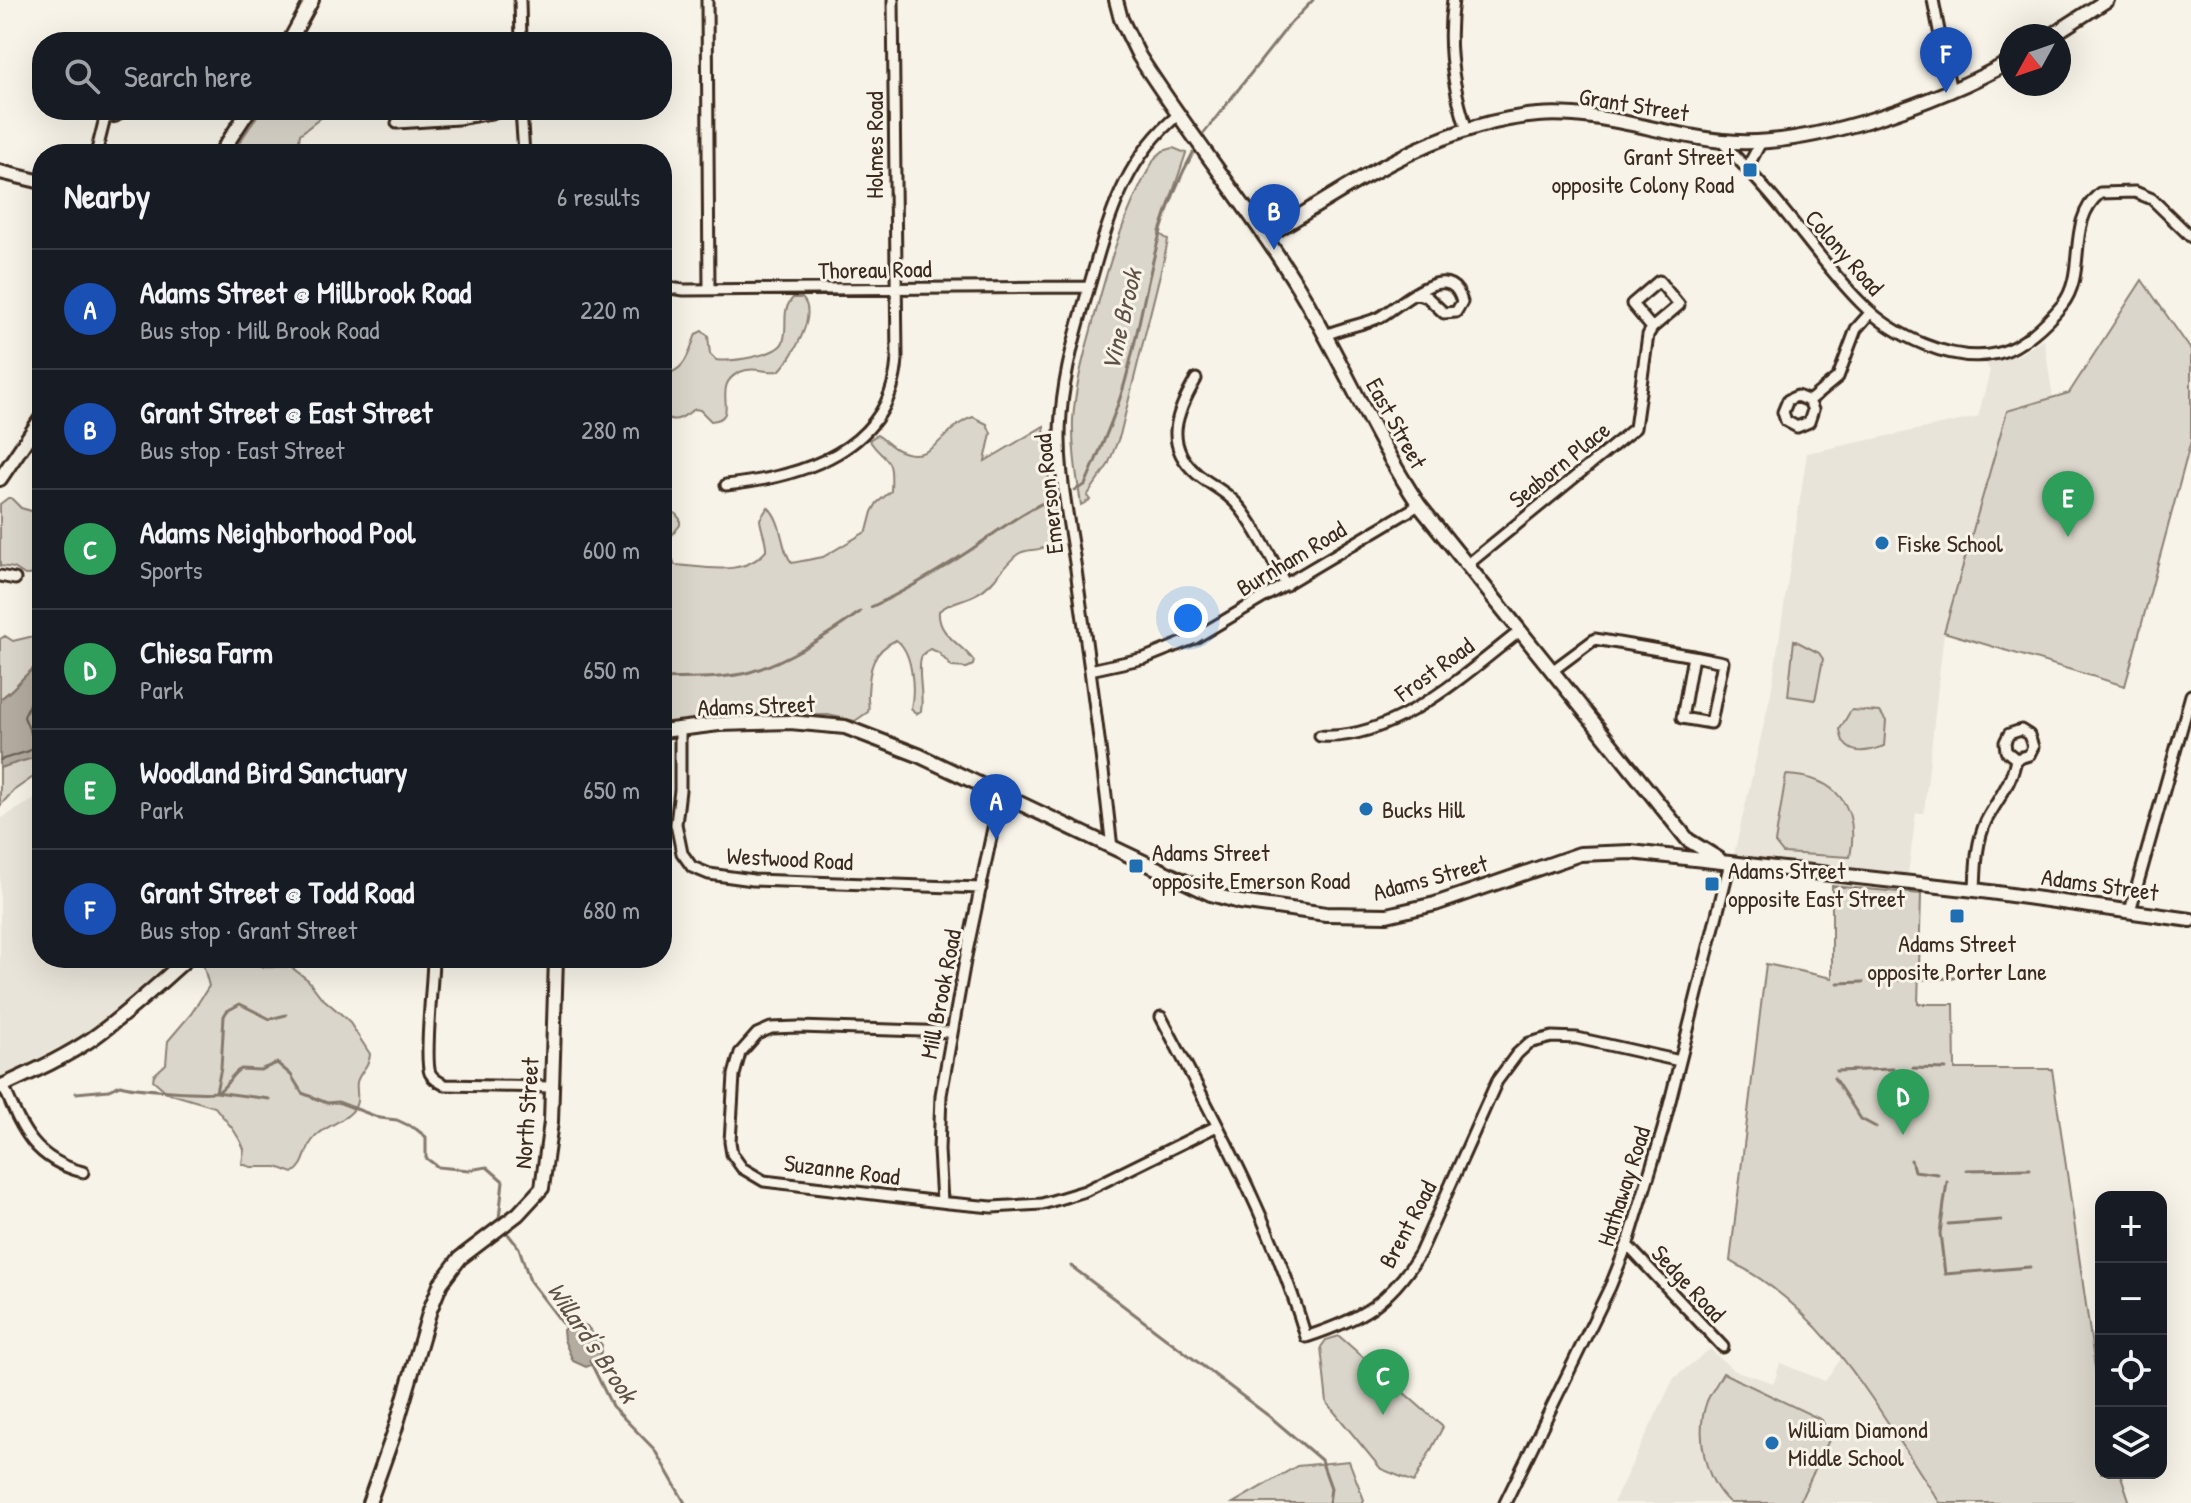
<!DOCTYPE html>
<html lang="en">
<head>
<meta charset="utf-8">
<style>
  :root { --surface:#171b24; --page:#20242c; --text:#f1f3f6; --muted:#9ea1a6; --line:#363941; --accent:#1f6fb2 }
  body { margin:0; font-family:"Patrick Hand",sans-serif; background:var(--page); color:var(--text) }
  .controls { position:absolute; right:24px; bottom:24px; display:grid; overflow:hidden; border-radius:16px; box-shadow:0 8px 32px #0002 }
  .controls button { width:72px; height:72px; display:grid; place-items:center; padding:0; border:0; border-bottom:2px solid var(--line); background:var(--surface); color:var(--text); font:40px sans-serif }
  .compass { position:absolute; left:1999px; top:24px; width:72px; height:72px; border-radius:50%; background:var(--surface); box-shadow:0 8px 32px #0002; rotate:230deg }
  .you { position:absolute; left:1188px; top:618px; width:28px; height:28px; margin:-20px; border:6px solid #fff; border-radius:50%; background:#1a73e8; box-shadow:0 0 0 12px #1a73e833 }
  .badge { display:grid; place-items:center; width:52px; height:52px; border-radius:50%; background:var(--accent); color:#fff; font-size:26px; font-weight:700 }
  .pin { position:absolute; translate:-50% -66px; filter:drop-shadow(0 2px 4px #0008) }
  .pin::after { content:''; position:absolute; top:42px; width:28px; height:24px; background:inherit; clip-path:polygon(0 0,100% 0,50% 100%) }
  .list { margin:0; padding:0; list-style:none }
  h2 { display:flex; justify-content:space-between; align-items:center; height:104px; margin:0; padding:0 32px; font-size:34px }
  h2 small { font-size:26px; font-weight:400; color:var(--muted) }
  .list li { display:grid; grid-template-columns:52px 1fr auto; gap:24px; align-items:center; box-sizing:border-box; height:120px; padding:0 32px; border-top:2px solid var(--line) }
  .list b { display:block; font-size:30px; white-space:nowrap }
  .list p { margin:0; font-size:26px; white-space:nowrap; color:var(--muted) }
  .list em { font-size:26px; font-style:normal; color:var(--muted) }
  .icon { flex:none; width:44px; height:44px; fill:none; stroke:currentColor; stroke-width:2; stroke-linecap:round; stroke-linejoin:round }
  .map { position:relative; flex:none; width:2191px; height:1503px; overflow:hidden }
  .search { position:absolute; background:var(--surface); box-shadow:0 8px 32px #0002; left:32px; top:32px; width:640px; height:88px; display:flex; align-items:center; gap:20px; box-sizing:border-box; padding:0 28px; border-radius:32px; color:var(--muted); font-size:30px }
  .panel { position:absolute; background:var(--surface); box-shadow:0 8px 32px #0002; left:32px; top:144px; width:640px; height:824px; border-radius:32px }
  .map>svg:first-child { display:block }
</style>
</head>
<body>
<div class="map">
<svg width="2191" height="1503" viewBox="0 0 2191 1503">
  <rect width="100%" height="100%" fill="#f7f3e8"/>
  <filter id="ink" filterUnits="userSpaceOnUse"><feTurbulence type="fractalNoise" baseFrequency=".0125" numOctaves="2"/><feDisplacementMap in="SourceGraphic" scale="16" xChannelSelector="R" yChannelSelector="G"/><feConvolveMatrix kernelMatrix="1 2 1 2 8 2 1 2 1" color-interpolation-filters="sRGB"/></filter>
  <g filter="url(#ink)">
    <path fill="#e9e4d9" d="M2044,339L2053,398L2007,412L1944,632L1924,813H1916L1908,874L1734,854L1771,693L1807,453L1978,417L1990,371L1986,363L2020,354Z
      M42,795V958H175L121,1006L83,1035L0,1078V819Z
      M1710,1349L1733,1370L1774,1383L1780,1363L1825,1381L1843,1356L1942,1503H1613L1674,1378Z"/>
    <path fill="#dbd6cb" stroke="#8b8074" stroke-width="2" d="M261,110H331L300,134L297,154H232Z
      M1173,148L1186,153L1159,233L1168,240L1166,250L1120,435L1108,465L1087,496L1090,500L1081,505C1077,477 1072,448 1073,420C1075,389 1083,359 1091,330C1107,269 1123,213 1155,158L1163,151Z
      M2142,280L2191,350V441L2125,686L1944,632L2007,411L2069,393Z
      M793,298H802C819,314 792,358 779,371C766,373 753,366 740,372C708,386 743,419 711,421L700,410L695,409C681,417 678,424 662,416V374C685,374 689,352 696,334L702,331L708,336L710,354L716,360C731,362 777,356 783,342C789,326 780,311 793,298Z
      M973,417L987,424L991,433L985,461L1044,426C1045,457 1049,488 1057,518C1059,527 1054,540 1047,546C1038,552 1027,548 1018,554C1003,565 995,584 978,593C965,601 952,600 939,611C937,635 961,643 974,661L973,665L967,668L952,667L938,652L930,649C926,652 923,652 921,658C917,673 924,694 921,711L916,714L911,708C915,690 913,651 896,640C872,651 869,670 868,694C867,701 870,705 868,712L855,721L828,715L771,716L706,719L662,727V514L675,513L680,519V525L666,543L675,565C706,567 743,577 766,551C767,540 761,531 760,519L768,507C784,523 780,549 792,563L823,557L867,531L872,512L877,503L891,491C893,452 887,466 869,440L877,435C884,439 890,446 898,450C934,467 943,426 973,417Z
      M8,498H11L21,508L42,514V574L25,575L14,568L0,566V504Z
      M42,634V663C25,672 17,688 0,699V639L5,636L13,641Z
      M1794,640L1819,653L1823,659L1815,700L1788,696Z
      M42,690V771L13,791L0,806V761L11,759L26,748L27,739L34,730L32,711C26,720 30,722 28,731C26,742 14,753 4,756L12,748L0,747V720L12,713L21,714Z
      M1851,710L1880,712L1886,721L1884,746C1863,754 1843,756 1840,729Z
      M1786,775C1837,777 1860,807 1850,857L1783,853L1775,843Z
      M1832,886L1921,894L1918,1004H1954L1955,1069H2052L2101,1409V1473H2120L2130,1503H1940C1881,1415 1828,1310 1730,1261L1766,964L1832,978Z
      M210,958L224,962L233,958H249C267,974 271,964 291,967L308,980L321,997L348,1020L370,1054C370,1066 360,1071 357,1082C356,1089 358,1094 357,1101C354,1121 324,1123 312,1141C304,1152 306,1165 293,1173L277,1167H251L242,1164L244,1149L241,1142L233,1129L215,1107L168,1093L153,1080L154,1075L166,1064L168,1041L191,1014L209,986L203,964Z
      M1339,1336L1443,1427L1414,1482L1381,1469L1327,1403L1321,1347L1326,1340Z
      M1723,1373L1822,1420L1830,1438L1799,1503H1730C1704,1480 1695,1433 1707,1401C1711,1392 1718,1382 1723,1373Z
      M1349,1461L1364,1500L1362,1503H1233L1297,1466Z"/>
    <path fill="#b4aca0" stroke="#84786c" stroke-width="2" d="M42,663V702L36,707L31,718L42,739L41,752L33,758L0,768V699C18,688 24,672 42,663Z
      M575,1321L587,1326L602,1345L599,1362L586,1367L573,1361L564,1340L563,1330Z"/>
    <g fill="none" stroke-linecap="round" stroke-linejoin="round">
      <path stroke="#6b5e52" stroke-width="2" d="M0,760L29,751L36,746L24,717L30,701L42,696"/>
      <path stroke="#84786c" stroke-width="3" d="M1204,133L1289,25L1313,0
        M1075,490L1085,485C1099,452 1115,418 1125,382C1146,305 1153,223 1193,153
        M871,607C906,591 937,572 969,551C997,532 1022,511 1054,498
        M662,679C688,678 725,679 750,672C785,662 830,634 860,612
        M1871,981L1954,978
        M1838,983L1863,982
        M1913,1068L1946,1069
        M1836,1071L1893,1069
        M1834,1078L1861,1119L1876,1127
        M76,1093L109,1090L120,1085C131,1089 211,1095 219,1091C229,1085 230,1074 241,1069L260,1070L277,1063L291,1075L302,1093L327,1103L338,1102L380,1118L397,1120L416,1129L426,1137V1158L438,1167L469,1170L487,1167L503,1181L499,1219
        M269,1099L216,1092L221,1068L224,1016L227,1011L240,1004L270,1019L286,1015
        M1911,1160L1914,1171L1938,1174
        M1966,1170L2030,1169
        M1947,1182L1940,1233L1945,1274L2030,1267
        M1948,1224L2001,1220
        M508,1234L519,1248L530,1281L567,1329
        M1071,1266L1274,1420L1321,1460L1331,1488L1329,1503
        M590,1361L612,1406L654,1449L685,1503"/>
      <defs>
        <path id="street" d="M520,0L521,42
          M707,0L709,290
          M1453,0C1446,44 1453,88 1467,130
          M1933,0L1951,92
          M95,110L105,118
          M521,110L524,154
          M105,118L116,116L122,110
          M397,123L458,119L507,110
          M1721,141C1737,158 1752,174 1767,191C1799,227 1826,268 1861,303C1892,335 1953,365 1999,353C2022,347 2047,323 2062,305C2088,273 2065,222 2100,193L2135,192L2152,199L2191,237
          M96,154L105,118
          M1747,168L1761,142
          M662,287L684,290L1089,287
          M1326,335C1343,327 1363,325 1380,317C1400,306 1450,256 1462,302L1456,312L1444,313L1427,297L1415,293
          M1196,379C1177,412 1162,444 1197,474C1212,486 1229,493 1241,509C1259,532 1272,560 1286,585
          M1809,401L1813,410L1809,422L1797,427L1786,421L1783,412L1788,400L1797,396L1809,401L1838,377L1856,329L1871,312
          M726,485C802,477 891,450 897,359L893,0
          M1467,565L1635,428L1648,335L1652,328L1679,305L1659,281L1632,304L1652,328
          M0,576L15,579
          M1090,670L1145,658L1195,638L1419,505
          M1552,671L1595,639L1693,656L1682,718L1711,723L1723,662L1693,656
          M680,729V790L676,824L682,853L692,867L709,874L753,880L981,888
          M1320,736C1394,741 1465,674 1520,631
          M1112,848C1102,758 1090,667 1077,577C1070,523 1056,469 1061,414C1065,364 1081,315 1095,266C1111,209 1130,154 1178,115
          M1975,890C1976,866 1976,843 1986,821C1997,800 2012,783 2016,759L2029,755L2033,747L2029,735L2021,730L2009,734L2005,742L2006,751L2016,759
          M2130,911L2191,695
          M433,958C433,980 424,1058 430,1073C433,1079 439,1082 445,1085L552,1087
          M1161,1017C1215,1120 1273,1225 1306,1337C1361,1319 1390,1303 1420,1253L1497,1081L1517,1054L1529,1043L1552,1037L1577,1038L1680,1061
          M952,1032L799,1027L771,1028L757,1034L740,1053L734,1075L730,1142L732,1154L742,1168L764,1181L949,1203L992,1207L1042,1204L1085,1191L1217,1126
          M3,1085C22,1129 33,1159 83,1172
          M942,1202L939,1150L941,1095L965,961L1000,795
          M1627,1245L1723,1347
          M1505,1503L1610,1287L1629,1240L1663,1129L1730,863"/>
        <path id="secondary" d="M1116,0L1121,19L1139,56C1189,135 1249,207 1298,287C1341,358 1373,436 1419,505L1688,840L1719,859
          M2051,36L2107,0
          M289,42L312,0
          M220,154L249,110
          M0,172L42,182
          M1265,237C1349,187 1437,123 1538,115C1601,110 1661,135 1723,141C1805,150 1940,102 2011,61
          M0,479L42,417
          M662,731L719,724L790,722L845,727L918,755L1211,894L1240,902L1326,914L1387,915L1435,904L1580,854L1631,852L1975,890L2191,920
          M0,1087C32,1072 64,1058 93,1038C127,1014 157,985 188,958
          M369,1503L395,1430L430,1310L441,1283L460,1258L518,1214L542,1188L551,1122L556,958"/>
      </defs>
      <use href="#street" stroke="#3b2a1e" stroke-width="15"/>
      <use href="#secondary" stroke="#3b2a1e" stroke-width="18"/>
      <use href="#street" stroke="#f7f3e8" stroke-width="9"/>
      <use href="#secondary" stroke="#f7f3e8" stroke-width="12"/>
    </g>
  </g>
  <g fill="#1f6fb2" stroke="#f7f3e8" stroke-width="3">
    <rect x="1742" y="162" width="16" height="16" rx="4"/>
    <circle cx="1882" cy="543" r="8"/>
    <circle cx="1366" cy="809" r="8"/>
    <rect x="1128" y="858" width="16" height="16" rx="4"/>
    <rect x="1704" y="876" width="16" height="16" rx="4"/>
    <rect x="1949" y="908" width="16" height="16" rx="4"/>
    <circle cx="1772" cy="1443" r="8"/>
  </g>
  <g text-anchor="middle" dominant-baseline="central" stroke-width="6" stroke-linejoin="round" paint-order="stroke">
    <g font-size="24" fill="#3b2a1e" stroke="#f7f3e8">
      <text transform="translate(1634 104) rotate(9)">Grant Street</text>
      <text transform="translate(874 145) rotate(-90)">Holmes Road</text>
      <text transform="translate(1845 252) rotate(49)">Colony Road</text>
      <text transform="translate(875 269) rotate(-1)">Thoreau Road</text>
      <text transform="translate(1397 423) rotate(61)">East Street</text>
      <text transform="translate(1559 464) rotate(-39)">Seaborn Place</text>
      <text transform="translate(1048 494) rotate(-96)">Emerson Road</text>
      <text transform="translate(1291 558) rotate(-31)">Burnham Road</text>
      <text transform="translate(1434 669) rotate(-36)">Frost Road</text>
      <text transform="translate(756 705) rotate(-2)">Adams Street</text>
      <text transform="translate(790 858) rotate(3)">Westwood Road</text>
      <text transform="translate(1430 877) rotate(-15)">Adams Street</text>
      <text transform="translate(2100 884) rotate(8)">Adams Street</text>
      <text transform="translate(940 994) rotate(-79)">Mill Brook Road</text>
      <text transform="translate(526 1113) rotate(-86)">North Street</text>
      <text transform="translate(842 1169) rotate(7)">Suzanne Road</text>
      <text transform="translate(1623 1186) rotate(-72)">Hathaway Road</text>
      <text transform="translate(1407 1224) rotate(-62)">Brent Road</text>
      <text transform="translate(1689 1283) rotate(47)">Sedge Road</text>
    </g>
    <g font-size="24" fill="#3b2a1e" stroke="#f7f3e8" text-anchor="start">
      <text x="1734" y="156" text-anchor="end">Grant Street<tspan x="1734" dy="28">opposite Colony Road</tspan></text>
      <text x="1898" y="543">Fiske School</text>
      <text x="1382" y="809">Bucks Hill</text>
      <text x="1152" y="852">Adams Street<tspan x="1152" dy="28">opposite Emerson Road</tspan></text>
      <text x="1728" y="870">Adams Street<tspan x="1728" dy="28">opposite East Street</tspan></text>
      <text x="1957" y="943" text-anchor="middle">Adams Street<tspan x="1957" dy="28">opposite Porter Lane</tspan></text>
      <text x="1788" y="1429">William Diamond<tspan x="1788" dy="28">Middle School</tspan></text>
    </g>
    <g font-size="26" font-style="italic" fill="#5f5145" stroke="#f7f3e8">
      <text transform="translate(1121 320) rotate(-77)">Vine Brook</text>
      <text transform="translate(593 1342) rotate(56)">Willard's Brook</text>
    </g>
  </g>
</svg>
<div class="controls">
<button>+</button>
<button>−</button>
<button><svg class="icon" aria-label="locate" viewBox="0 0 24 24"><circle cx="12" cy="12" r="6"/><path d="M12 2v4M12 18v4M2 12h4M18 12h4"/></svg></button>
<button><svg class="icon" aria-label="layers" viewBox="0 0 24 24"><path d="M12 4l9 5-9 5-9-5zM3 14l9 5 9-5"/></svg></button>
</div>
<svg class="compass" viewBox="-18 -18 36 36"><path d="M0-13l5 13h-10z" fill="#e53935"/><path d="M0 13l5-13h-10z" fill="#9ea1a6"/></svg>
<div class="you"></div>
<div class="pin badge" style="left:996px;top:840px;background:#1a4fb4">A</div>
<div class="pin badge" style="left:1274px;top:250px;background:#1a4fb4">B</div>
<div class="pin badge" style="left:1383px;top:1415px;background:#2e9e5b">C</div>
<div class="pin badge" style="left:1903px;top:1135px;background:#2e9e5b">D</div>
<div class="pin badge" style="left:2068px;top:537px;background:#2e9e5b">E</div>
<div class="pin badge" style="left:1946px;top:93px;background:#1a4fb4">F</div>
<div class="search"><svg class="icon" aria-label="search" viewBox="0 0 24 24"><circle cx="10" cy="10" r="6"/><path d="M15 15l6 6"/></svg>Search here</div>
<section class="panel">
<h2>Nearby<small>6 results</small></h2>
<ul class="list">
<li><span class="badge" style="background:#1a4fb4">A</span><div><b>Adams Street @ Millbrook Road</b><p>Bus stop · Mill Brook Road</p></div><em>220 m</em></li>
<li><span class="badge" style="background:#1a4fb4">B</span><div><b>Grant Street @ East Street</b><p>Bus stop · East Street</p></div><em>280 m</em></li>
<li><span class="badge" style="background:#2e9e5b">C</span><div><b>Adams Neighborhood Pool</b><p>Sports</p></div><em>600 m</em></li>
<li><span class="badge" style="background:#2e9e5b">D</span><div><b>Chiesa Farm</b><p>Park</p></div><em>650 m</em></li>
<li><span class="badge" style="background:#2e9e5b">E</span><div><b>Woodland Bird Sanctuary</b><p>Park</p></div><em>650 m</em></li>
<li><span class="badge" style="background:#1a4fb4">F</span><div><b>Grant Street @ Todd Road</b><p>Bus stop · Grant Street</p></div><em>680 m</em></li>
</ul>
</section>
</div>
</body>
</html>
